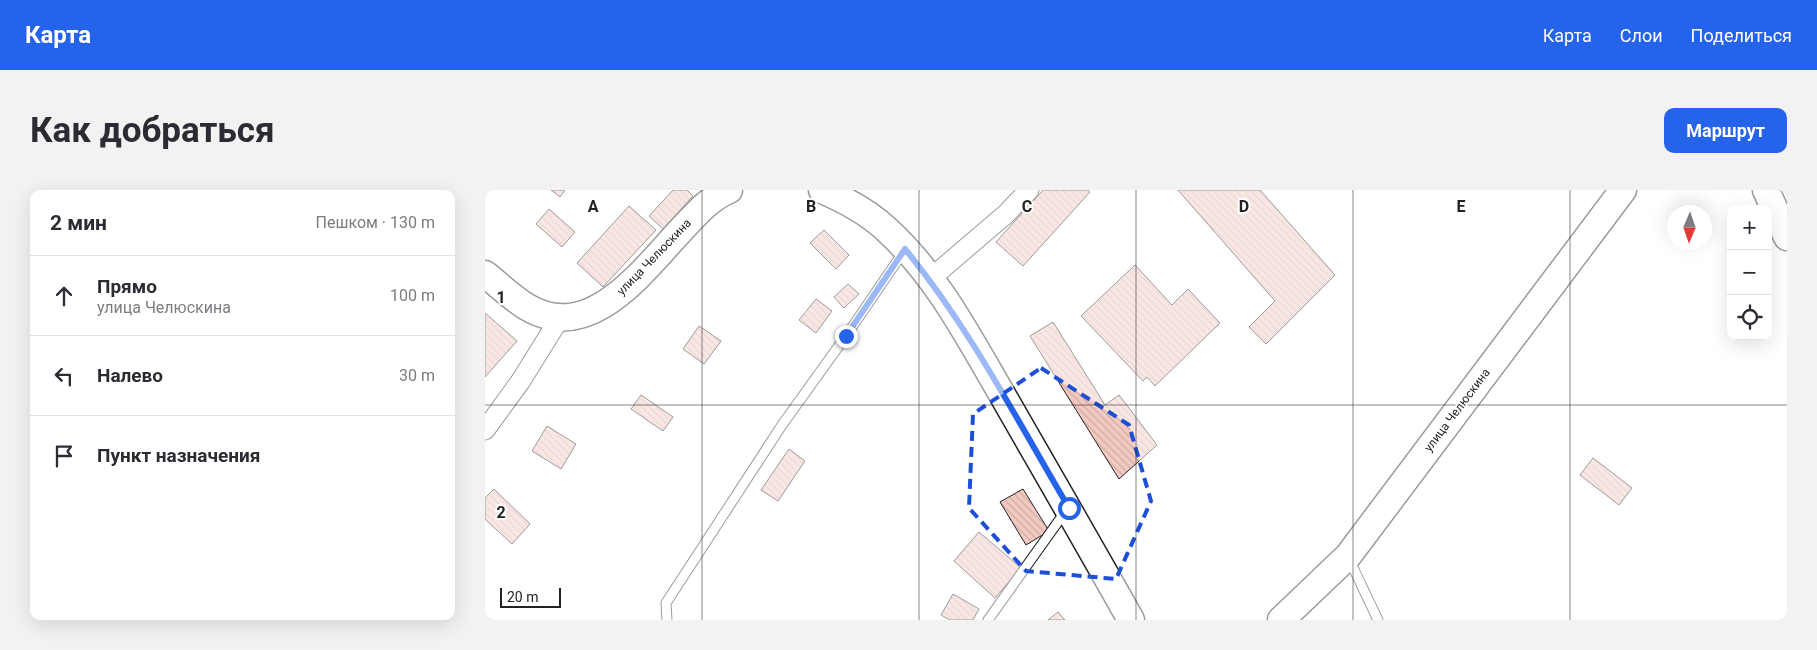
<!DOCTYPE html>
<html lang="ru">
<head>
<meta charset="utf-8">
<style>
  :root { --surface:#fff; --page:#f2f2f3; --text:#2b2b33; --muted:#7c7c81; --line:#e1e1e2; --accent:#2563eb }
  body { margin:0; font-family:Roboto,sans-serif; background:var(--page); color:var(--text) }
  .controls { position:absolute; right:15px; top:15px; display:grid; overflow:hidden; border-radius:10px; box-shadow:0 5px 20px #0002 }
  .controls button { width:45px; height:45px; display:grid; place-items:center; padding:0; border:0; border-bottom:1px solid var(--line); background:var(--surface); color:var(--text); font:25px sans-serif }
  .compass { position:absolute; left:1182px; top:15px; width:45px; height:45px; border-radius:50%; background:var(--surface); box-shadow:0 5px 20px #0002; rotate:182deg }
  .scale { position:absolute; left:15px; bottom:12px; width:61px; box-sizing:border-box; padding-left:5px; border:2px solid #222; border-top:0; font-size:14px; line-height:18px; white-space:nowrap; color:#222; -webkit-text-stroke:4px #fff; paint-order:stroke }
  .stop { position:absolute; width:15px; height:15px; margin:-11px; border:4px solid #2563eb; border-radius:50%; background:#fff }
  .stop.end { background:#2563eb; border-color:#fff; box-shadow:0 1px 5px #0008 }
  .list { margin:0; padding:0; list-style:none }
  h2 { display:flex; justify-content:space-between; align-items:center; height:65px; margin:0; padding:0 20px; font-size:21px }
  h2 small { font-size:16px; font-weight:400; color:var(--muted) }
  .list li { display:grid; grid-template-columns:32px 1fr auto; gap:15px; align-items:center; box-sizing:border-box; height:80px; padding:0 20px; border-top:1px solid var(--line) }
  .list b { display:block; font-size:19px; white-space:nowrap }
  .list p { margin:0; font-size:16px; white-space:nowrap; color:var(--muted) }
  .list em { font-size:16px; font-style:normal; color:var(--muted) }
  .icon { flex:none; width:28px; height:28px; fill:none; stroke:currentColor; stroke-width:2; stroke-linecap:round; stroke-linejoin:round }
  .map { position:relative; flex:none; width:1302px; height:430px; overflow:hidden; border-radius:10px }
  header { display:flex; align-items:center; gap:30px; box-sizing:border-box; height:70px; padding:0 25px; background:var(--accent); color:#fff }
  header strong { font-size:24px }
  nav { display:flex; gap:28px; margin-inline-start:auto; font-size:18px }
  .intro { display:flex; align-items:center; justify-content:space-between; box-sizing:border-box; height:120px; padding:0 30px }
  h1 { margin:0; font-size:35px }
  .button { padding:12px 22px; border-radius:10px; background:var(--accent); color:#fff; font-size:18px; font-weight:700 }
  main { display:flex; gap:30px; padding:0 30px }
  aside { flex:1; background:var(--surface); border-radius:10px; box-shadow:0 5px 20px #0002 }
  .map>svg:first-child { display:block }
</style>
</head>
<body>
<header>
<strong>Карта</strong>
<nav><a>Карта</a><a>Слои</a><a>Поделиться</a></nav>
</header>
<div class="intro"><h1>Как добраться</h1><a class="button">Маршрут</a></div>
<main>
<aside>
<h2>2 мин<small>Пешком · 130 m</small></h2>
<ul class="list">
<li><svg class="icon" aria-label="ahead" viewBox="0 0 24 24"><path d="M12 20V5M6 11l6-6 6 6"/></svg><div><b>Прямо</b><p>улица Челюскина</p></div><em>100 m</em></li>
<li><svg class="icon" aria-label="left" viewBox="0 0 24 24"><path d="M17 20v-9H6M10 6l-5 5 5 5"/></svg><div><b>Налево</b></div><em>30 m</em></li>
<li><svg class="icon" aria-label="arrive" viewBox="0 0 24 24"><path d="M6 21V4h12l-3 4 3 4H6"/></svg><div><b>Пункт назначения</b></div></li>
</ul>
</aside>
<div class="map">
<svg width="1302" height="430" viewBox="0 0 1302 430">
  <defs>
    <pattern id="building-back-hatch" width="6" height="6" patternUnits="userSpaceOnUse" patternTransform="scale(1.25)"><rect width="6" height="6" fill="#f3c9c0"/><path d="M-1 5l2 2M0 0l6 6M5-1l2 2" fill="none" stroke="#d0aca5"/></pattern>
  </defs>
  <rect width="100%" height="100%" fill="#fff"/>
  <path fill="url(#building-back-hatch)" stroke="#222" d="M66,0H80L75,7Z
    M188,0H202L208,6L178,39L164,26Z
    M558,0H603L605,2L538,76L511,52Z
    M693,0H775L850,85L781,154L764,137L790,111Z
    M144,16L171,40L118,97L92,73Z
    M64,19L90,42L77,57L51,34Z
    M339,40L364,65L351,79L325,53Z
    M650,75L687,115L703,99L735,133L670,196L662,187L658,191L596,126Z
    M363,94L374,104L359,118L349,107Z
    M331,109L347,121L331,143L314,130Z
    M0,123L32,151L0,187Z
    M568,132L620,215L634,205L672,255L634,289L545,146Z
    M214,136L236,151L219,174L198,159Z
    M156,205L188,227L178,241L146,219Z
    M62,236L91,254L76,279L47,261Z
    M304,259L320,271L293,311L276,300Z
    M1108,268L1147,298L1134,315L1095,285Z
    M9,299L45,334L27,354L0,329V308Z
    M538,299L564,341L541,355L515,312Z
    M494,342L536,378L510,408L469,371Z
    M468,404L494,419L488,430H465L456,425Z
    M573,422L580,430H563Z"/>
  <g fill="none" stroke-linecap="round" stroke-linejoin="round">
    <defs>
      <path id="lane" d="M864,369L893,430
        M182,430L181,413L297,235L361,146L419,61
        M503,430L580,322"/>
      <path id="street" d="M445,89L521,24L544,0
        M0,240L35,192L75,128"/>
      <path id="secondary" d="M337,0C358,9 384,23 401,39C452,85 484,148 518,206C561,281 604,355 646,430
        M1281,0L1302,47
        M0,84C14,95 27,108 42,117C106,155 159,79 197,39C211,24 225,8 244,0
        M796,430L863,366L1138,0"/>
    </defs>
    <use href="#lane" stroke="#222" stroke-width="11"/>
    <use href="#street" stroke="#222" stroke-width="21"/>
    <use href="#secondary" stroke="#222" stroke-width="29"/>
    <use href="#lane" stroke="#fff" stroke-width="9"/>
    <use href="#street" stroke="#fff" stroke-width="19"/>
    <use href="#secondary" stroke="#fff" stroke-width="26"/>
  </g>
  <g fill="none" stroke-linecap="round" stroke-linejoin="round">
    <path stroke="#2563eb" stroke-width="6" d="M361,146L420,59C485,138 532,230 584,318"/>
  </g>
  <path d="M0 0H1302V430H0ZM556,178L644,235L666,311L631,389L541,381L484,318L488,224Z" fill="#fff" fill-opacity=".55" fill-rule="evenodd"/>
  <path fill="none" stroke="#1d4ed8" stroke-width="4" stroke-dasharray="10 6" stroke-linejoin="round" d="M556,178L644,235L666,311L631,389L541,381L484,318L488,224Z"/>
  <path fill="none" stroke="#222" stroke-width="1" stroke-opacity="0.55" d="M217,0V430M434,0V430M651,0V430M868,0V430M1085,0V430M0,215H1302"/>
  <g text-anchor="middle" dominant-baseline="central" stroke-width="4" stroke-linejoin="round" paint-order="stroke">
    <g font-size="12" fill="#222" stroke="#fff">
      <text transform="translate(169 67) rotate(-46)">улица Челюскина</text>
      <text transform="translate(972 220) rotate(-53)">улица Челюскина</text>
    </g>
  </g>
  <g font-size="16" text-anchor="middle" font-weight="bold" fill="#222" stroke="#fff" stroke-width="4" stroke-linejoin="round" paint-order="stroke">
    <text x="108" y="22">A</text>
    <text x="326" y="22">B</text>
    <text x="542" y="22">C</text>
    <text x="759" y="22">D</text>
    <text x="976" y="22">E</text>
    <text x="16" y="113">1</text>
    <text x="16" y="328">2</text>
  </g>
</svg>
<div class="controls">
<button>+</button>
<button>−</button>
<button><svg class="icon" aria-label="locate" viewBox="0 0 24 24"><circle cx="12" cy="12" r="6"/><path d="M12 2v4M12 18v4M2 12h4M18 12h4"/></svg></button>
</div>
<svg class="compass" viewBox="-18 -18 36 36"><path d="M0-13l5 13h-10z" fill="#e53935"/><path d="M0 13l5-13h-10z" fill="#7c7c81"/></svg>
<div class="scale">20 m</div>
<div class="stop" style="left:584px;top:318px"></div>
<div class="stop end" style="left:361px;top:146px"></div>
</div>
</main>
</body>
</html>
